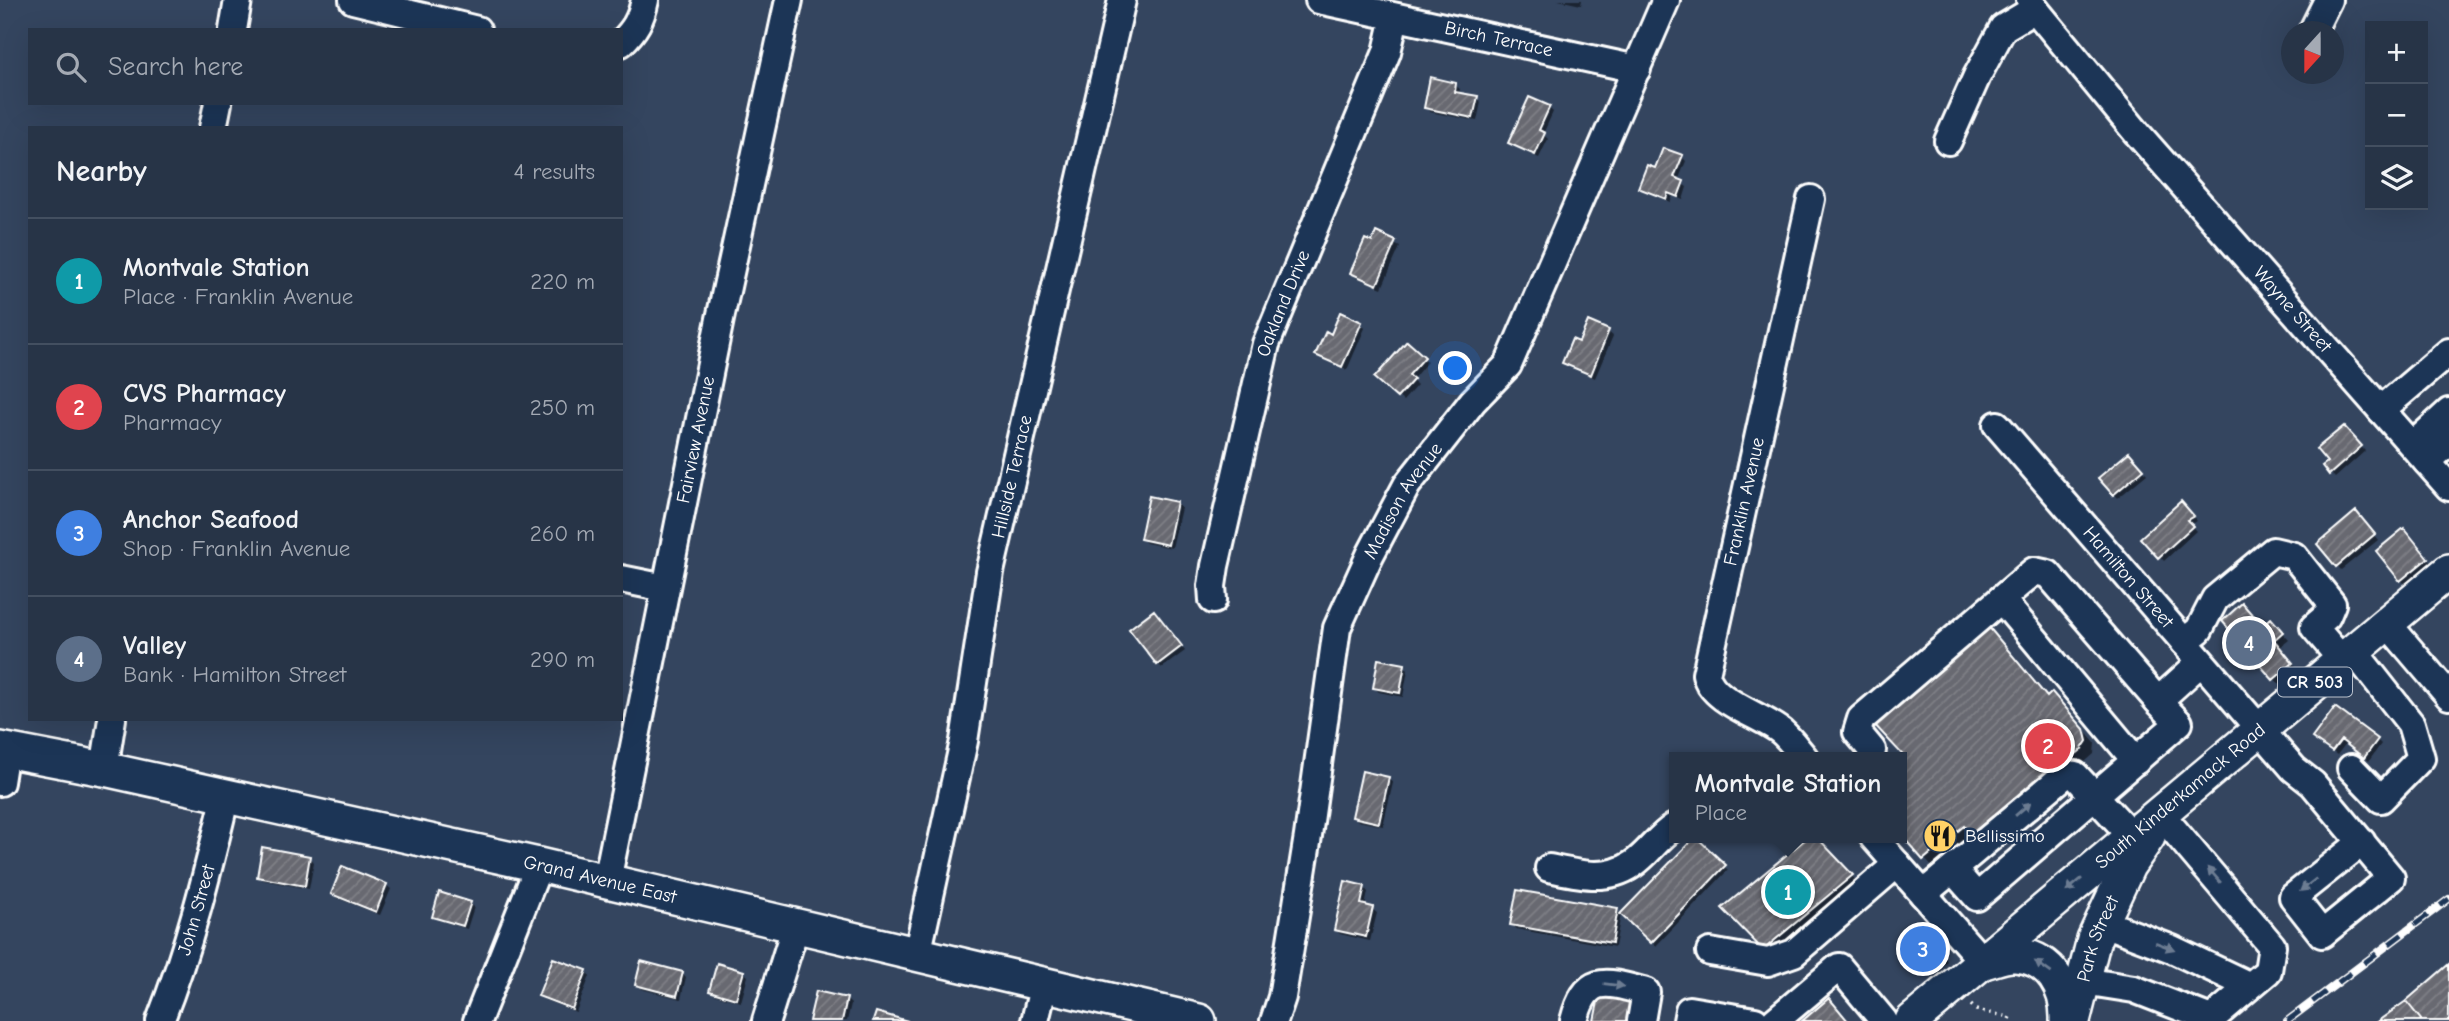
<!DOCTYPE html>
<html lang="en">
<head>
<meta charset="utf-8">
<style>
  :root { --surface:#273447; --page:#2f3c4e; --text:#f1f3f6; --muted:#a4aab4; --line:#434f60; --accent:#8bbbb9 }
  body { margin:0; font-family:"Comic Neue",sans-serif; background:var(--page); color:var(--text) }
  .controls { position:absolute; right:21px; top:21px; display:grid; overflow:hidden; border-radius:0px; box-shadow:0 7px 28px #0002 }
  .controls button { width:63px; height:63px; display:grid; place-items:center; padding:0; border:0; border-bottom:2px solid var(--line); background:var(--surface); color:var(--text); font:35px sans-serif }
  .compass { position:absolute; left:2281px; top:21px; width:63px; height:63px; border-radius:50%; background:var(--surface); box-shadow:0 7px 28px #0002; rotate:201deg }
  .you { position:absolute; left:1456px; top:369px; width:24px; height:24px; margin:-18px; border:5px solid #fff; border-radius:50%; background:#1a73e8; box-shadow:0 0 0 10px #1a73e833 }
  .badge { display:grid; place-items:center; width:46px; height:46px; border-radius:50%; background:var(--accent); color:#fff; font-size:23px; font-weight:700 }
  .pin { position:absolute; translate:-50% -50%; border:4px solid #fff; box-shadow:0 2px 7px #0006 }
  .popup { position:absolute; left:1669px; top:752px; width:238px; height:91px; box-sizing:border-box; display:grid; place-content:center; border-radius:0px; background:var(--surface); filter:drop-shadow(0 2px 5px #0005); font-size:23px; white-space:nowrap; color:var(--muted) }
  .popup b { font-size:26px; color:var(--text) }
  .popup::after { content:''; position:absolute; left:50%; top:100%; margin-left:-14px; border:14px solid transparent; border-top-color:var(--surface) }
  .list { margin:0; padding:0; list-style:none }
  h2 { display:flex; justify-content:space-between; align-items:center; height:91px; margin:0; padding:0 28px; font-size:30px }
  h2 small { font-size:23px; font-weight:400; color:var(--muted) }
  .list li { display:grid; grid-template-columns:46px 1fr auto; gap:21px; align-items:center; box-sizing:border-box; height:126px; padding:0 28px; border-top:2px solid var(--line) }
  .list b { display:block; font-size:26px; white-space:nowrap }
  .list p { margin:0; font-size:23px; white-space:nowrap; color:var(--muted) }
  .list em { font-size:23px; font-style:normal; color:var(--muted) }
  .icon { flex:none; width:38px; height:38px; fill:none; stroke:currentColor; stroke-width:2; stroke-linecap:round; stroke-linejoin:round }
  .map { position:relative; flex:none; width:2449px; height:1021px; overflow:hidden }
  .search { position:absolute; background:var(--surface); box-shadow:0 7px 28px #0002; left:28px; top:28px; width:595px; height:77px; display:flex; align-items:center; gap:18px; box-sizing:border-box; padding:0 24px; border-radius:0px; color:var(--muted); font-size:26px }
  .panel { position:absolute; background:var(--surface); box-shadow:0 7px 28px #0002; left:28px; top:126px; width:595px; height:595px; border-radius:0px }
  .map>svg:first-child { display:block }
</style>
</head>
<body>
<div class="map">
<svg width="2449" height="1021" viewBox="0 0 2449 1021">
  <defs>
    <pattern id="building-hatch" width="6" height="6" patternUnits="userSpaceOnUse" patternTransform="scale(1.75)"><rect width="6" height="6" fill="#686971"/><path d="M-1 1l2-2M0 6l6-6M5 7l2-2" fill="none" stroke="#7f8086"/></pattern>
  </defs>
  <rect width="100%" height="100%" fill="#34455f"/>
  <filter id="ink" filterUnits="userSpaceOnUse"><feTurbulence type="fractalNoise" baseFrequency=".0143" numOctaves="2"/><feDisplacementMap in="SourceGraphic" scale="14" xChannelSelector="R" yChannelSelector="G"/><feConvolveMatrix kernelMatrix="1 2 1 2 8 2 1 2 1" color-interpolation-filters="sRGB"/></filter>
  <g filter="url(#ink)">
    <path fill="#0007" d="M1558,0H1582L1581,5Z
      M1455,85L1460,89L1459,94L1477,98L1481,102L1477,121L1430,112L1426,107Z
      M1549,108L1553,112L1543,134L1548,139L1539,158L1514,146L1510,142Z
      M1682,157L1686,161L1678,181L1687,187L1683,200L1673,196L1670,202L1644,191L1640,187L1656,170Z
      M1377,235L1400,247L1382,288L1356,277L1352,273L1373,244Z
      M1589,323L1608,332L1613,336L1595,378L1568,366L1564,362L1580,344Z
      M1361,324L1365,328L1347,370L1322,359L1317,354Z
      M1407,344L1427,362L1412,380L1417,385L1403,401L1377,378Z
      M2344,428L2365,451L2335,478L2325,467Z
      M2129,454L2147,474L2118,498L2101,478Z
      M1176,503L1181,508L1172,548L1146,543L1142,538Z
      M2181,503L2197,521L2190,524L2196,531L2164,561L2143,538Z
      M2360,518L2378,540L2341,570L2319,545Z
      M2408,535L2431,563L2405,584L2401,580Z
      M1158,617L1185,651L1162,668L1158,664Z
      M2262,627H2277L2289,640L2279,648L2299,670L2281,685L2274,679Z
      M1404,665L1408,670L1403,697L1379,692L1374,688Z
      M2048,699L2061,704L2095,743L2094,754L2055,788L1974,835L1933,868L1902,833L1901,757Z
      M2314,738L2377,740L2381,744L2369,761L2346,743L2337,755Z
      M1388,779L1393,783L1383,826L1358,821L1354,816Z
      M1810,838H1816L1865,890L1778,962L1725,908Z
      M1695,839L1728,870L1656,946L1623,914Z
      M309,858L314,862L309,889L263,880L259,876Z
      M386,885L391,889L380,915L337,898L333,894Z
      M1364,887L1368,892L1365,907L1372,909L1377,913L1370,941L1340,934L1336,930Z
      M470,903L474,907L467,929L438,920L434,916Z
      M1617,910L1621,914L1615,947L1516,929L1512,925Z
      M1914,925L1947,961L1933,973L1905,942L1913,934Z
      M586,972L590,976L576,1012L545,1000L540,996Z
      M743,972L748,976L741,1002L716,995L711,990Z
      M682,973L686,977L681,999L641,989L637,985Z
      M847,1000L851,1004L847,1021H811Z"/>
    <path fill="url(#building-hatch)" stroke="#fff" stroke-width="2" d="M1430,77L1456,83L1455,92L1478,96L1473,118L1424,108Z
      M1529,97L1550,106L1539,130L1545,133L1535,155L1508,143Z
      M1663,148L1683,155L1674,177L1684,181L1678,197L1668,193L1666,199L1638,188L1647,165L1655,168Z
      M1376,232L1396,241L1377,285L1350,273L1365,239L1372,242Z
      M1340,312L1362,322L1342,367L1315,355L1326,331L1331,334Z
      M1588,321L1609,330L1591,375L1562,363L1572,339L1579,342Z
      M1407,341L1425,357L1409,375L1414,379L1397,398L1374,378Z
      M2344,426L2362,446L2329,475L2322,466L2327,462L2316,449Z
      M2129,452L2144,469L2113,495L2098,478Z
      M1149,496L1177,502L1168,545L1140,539Z
      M2181,501L2194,516L2187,520L2193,526L2158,558L2140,538Z
      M2356,511L2375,534L2336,567L2317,544Z
      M2404,528L2428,558L2400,581L2376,551Z
      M2242,603L2261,625L2271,618L2283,632L2274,640L2293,663L2273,680L2222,621Z
      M1154,610L1182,646L1157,665L1129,629Z
      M1988,626L2047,697L2052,692L2084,729L2087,741L2081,750L2045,780L2041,777L1972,835L1964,826L1923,860L1902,836V757H1898L1902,754L1873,723Z
      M1378,659L1405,664L1400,693L1373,688Z
      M2335,707L2378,739L2364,758L2341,740L2332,752L2312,738Z
      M1362,771L1389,777L1379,823L1352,817Z
      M1694,838H1697L1726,865L1651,943L1620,914Z
      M1807,838H1818L1853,875L1763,950L1722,908Z
      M262,847L310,856L305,886L257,877Z
      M342,866L387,884L376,912L331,894Z
      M1345,881L1365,886L1361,904L1373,907L1366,937L1334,930Z
      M1517,890L1618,908L1612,943L1510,925Z
      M439,892L471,902L463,926L432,917Z
      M1914,923L1944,956L1928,970L1902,942L1911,934L1907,930Z
      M553,958L587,970L572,1009L538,996Z
      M641,961L683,972L677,996L635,985Z
      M717,963L744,971L736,999L709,991Z
      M2449,964V1021H2422L2406,1001Z
      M816,991L847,998L842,1021H809Z
      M1600,992L1642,1001L1638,1021H1594Z
      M1829,998L1848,1021H1802Z
      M2406,1001L2422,1021H2378Z
      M876,1012L908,1021H873Z"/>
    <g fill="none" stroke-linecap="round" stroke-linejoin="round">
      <defs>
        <g id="minor">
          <path d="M353,0L477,30"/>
          <path id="s1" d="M1319,0L1637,69"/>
          <path id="s2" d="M2030,0L2035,9L2137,133L2449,487"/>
          <path d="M233,30L238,0"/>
          <path d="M2312,32L2328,0"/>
          <path d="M621,43C635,30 641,19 645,0"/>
          <path d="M213,128L218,103"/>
          <path d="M1948,141L1977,76L2003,28L2035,9"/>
          <path d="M2381,410L2449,352"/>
          <path id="s3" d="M1997,425L2294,769L2313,784L2391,878L2322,934L2293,897L2362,842"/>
          <path d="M2413,445L2449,412"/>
          <path d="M2427,462L2449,442"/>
          <path d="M621,579L665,588"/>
          <path d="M2001,599L2136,761"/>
          <path id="s4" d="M1213,600L1212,586L1215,566L1266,344L1387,52L1395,17"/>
          <path d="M2387,623L2449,696"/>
          <path d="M2184,642L2199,630L2215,599L2273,551L2294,556L2332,604L2327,616L2314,627L2342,660"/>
          <path id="s5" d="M1804,757C1797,749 1790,739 1782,732C1762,715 1711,702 1706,674L1811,199"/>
          <path d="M1871,757L1872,750L1857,732L1861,719L2034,571L2048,574L2158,701"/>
          <path d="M2351,768L2381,799L2421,758L2411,724L2353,650"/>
          <path d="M104,769L112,719"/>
          <path d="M0,782L5,750"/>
          <path d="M2163,817L2272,946L2268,971L2209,1021"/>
          <path d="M1874,838L1983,962"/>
          <path d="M1549,868C1578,874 1607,882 1633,864C1648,854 1658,837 1674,827"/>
          <path d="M1953,870L1977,897L2179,723L2158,701L2201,662"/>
          <path id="s6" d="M607,881L720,319L789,0"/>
          <path d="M1923,894L2066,774L2075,775L2132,836"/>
          <path d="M2101,922L2172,949L2250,986"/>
          <path d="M1710,952L1768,962L1794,953L1897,864"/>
          <path id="s7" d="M917,955L964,741L990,572L1122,0"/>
          <path d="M2083,981L2134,989L2211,1019"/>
          <path id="s8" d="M160,1021C189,948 208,871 226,795"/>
          <path d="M477,1021L539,865"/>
          <path d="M766,1021L796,925"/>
          <path d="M1035,1021L1044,984"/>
          <path id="s9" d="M1274,1021L1282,997L1308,836L1337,628L1370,555L1407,485L1473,401L1508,365L1666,0"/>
          <path d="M1574,1021C1586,973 1606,981 1646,992L1641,1021"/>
          <path d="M1687,1021L1689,1010L1755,1021"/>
          <path d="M1775,1021L1839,967L1884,1021"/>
        </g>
        <g id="major">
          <path id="s10" d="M0,749L104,769L539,865L1199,1021"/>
          <path d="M1983,962C1993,960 2005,954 2015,955C2051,957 2068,989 2067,1021"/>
          <path id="s11" d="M1912,1021L2449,571"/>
          <path id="s12" d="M2073,1021L2094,939L2128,866L2148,837"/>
        </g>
      </defs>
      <use href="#minor" stroke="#fff" stroke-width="32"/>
      <use href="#major" stroke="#fff" stroke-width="38"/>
      <path stroke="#fff" stroke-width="3.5" stroke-dasharray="2 5" stroke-linecap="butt" d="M1971,1005L1976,1010L2010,1017L2008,1021"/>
      <use href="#minor" stroke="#1d3557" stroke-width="26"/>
      <use href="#major" stroke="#1d3557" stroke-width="33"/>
      <defs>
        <path id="rail" d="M2287,1021L2449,899"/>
      </defs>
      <use href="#rail" stroke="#fff" stroke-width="8"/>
      <use href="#rail" stroke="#1d3557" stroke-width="5" stroke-dasharray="16" stroke-linecap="butt"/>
    </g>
    <defs><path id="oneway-solid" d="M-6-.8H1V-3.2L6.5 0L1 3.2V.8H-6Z" transform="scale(1.75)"/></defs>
    <g fill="#6c7c92">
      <use href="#oneway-solid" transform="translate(2023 809) rotate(-41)"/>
      <use href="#oneway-solid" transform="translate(2214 875) rotate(-131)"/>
      <use href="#oneway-solid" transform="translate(2074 885) rotate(140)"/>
      <use href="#oneway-solid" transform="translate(2308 885) rotate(142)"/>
      <use href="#oneway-solid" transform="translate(2165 946) rotate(21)"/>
      <use href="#oneway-solid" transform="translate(2043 967) rotate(-145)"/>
      <use href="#oneway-solid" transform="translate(1614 985) rotate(7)"/>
    </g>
  </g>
  <defs>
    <symbol id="restaurant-disc" viewBox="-11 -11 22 22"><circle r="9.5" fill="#ffd166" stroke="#1d3557"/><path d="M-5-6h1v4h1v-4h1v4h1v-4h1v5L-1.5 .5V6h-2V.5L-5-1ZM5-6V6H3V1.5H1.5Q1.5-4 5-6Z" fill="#111"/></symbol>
  </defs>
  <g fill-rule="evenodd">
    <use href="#restaurant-disc" x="1921" y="817" width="38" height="38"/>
  </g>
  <g text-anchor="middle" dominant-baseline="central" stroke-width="5" stroke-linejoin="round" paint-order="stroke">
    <rect fill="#1d3557" stroke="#bbc2cd" stroke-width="2" x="2278" y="667.5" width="74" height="29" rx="5"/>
    <g font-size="18" font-weight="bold" fill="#fff">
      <text x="2315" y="682">CR 503</text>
    </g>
    <g font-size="19" fill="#fff" stroke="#1d3557">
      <text stroke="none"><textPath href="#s1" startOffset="184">Birch Terrace</textPath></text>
      <text stroke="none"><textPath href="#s4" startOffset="306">Oakland Drive</textPath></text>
      <text stroke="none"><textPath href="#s2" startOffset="406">Wayne Street</textPath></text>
      <text stroke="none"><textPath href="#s6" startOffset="450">Fairview Avenue</textPath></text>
      <text stroke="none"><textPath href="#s7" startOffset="488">Hillside Terrace</textPath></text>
      <text stroke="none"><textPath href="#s9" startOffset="542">Madison Avenue</textPath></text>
      <text stroke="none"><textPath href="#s5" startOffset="308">Franklin Avenue</textPath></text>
      <text stroke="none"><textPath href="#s3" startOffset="201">Hamilton Street</textPath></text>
      <text stroke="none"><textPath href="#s11" startOffset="350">South Kinderkamack Road</textPath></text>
      <text stroke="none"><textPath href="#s10" startOffset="614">Grand Avenue East</textPath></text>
      <text stroke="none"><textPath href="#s8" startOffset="117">John Street</textPath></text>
      <text stroke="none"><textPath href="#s12" startOffset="86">Park Street</textPath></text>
    </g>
    <g font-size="19" fill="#fff" stroke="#1d3557" text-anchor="start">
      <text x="1965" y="836">Bellissimo</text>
    </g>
  </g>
</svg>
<div class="controls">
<button>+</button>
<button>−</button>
<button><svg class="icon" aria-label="layers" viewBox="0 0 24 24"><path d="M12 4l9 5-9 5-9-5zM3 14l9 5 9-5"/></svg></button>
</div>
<svg class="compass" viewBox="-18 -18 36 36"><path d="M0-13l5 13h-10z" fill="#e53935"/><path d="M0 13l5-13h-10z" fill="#a4aab4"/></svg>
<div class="you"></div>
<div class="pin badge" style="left:1788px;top:892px;background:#0f9aa8">1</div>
<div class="popup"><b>Montvale Station</b>Place</div>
<div class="pin badge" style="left:2048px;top:746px;background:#e0444e">2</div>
<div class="pin badge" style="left:1923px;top:949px;background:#3f7fe0">3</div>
<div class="pin badge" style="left:2249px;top:643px;background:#5c6f8a">4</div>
<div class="search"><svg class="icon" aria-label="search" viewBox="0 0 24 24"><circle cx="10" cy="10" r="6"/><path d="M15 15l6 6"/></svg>Search here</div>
<section class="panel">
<h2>Nearby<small>4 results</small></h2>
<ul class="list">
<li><span class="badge" style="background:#0f9aa8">1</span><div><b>Montvale Station</b><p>Place · Franklin Avenue</p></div><em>220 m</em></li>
<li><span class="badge" style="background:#e0444e">2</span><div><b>CVS Pharmacy</b><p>Pharmacy</p></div><em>250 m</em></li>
<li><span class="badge" style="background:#3f7fe0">3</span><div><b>Anchor Seafood</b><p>Shop · Franklin Avenue</p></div><em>260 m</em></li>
<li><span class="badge" style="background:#5c6f8a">4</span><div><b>Valley</b><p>Bank · Hamilton Street</p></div><em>290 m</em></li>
</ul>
</section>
</div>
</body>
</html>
